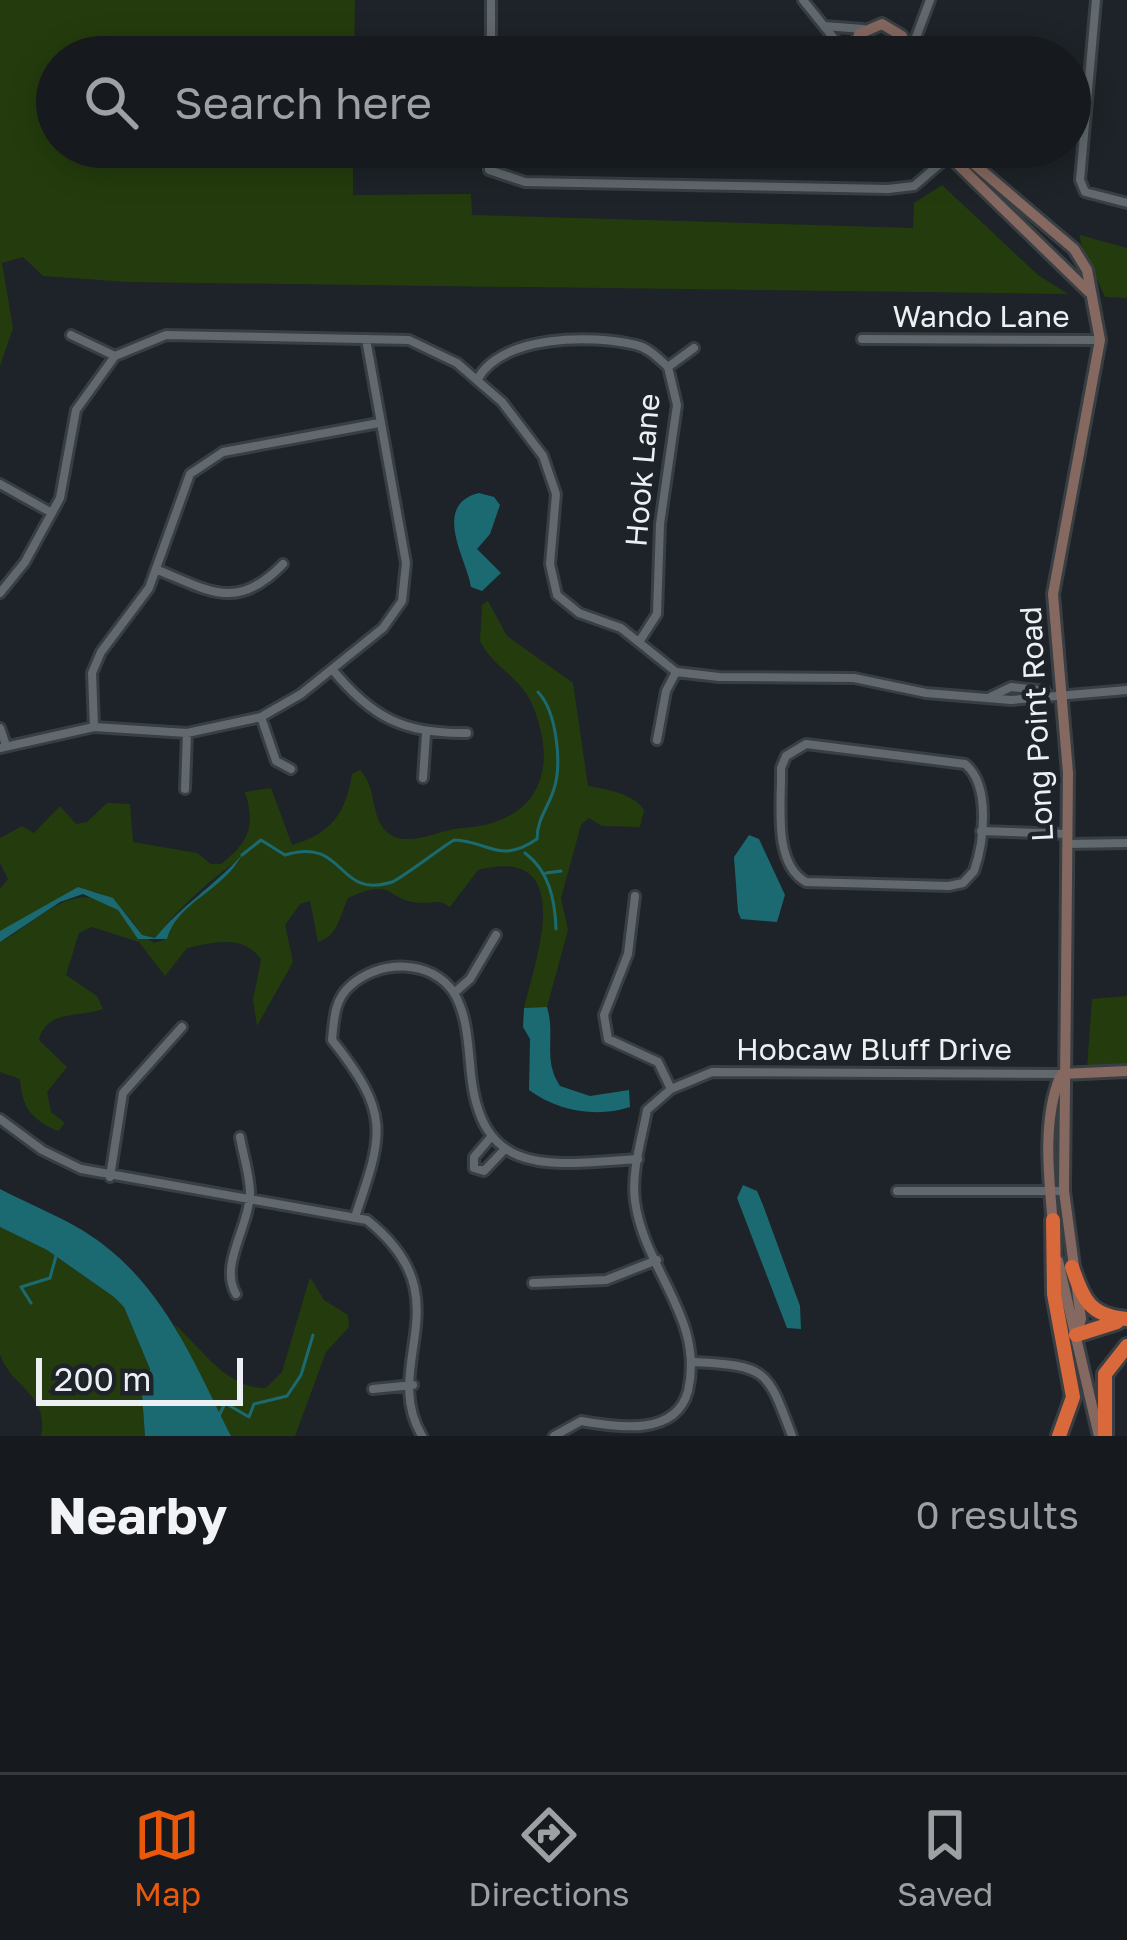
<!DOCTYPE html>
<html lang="en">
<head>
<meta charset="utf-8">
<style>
  :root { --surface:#161a1e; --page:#1f2327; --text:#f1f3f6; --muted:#9ea1a4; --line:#35383c; --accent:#ea580c }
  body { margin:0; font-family:"Golos Text",sans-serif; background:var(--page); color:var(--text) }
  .scale { position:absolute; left:36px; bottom:30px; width:207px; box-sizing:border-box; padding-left:12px; border:6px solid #eceff3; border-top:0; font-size:33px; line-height:42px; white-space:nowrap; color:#eceff3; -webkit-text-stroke:9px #1d2328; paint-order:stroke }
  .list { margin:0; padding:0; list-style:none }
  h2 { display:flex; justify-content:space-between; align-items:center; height:156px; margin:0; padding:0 48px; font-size:51px }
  h2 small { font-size:39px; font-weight:400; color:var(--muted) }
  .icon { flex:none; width:66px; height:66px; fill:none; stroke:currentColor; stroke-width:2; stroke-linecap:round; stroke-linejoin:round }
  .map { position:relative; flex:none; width:1127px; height:1436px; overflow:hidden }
  .search { position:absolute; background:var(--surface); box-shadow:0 6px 30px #0003; left:36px; right:36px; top:36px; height:132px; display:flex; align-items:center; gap:30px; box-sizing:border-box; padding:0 42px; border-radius:66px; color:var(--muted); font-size:45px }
  .sheet { height:336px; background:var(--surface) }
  nav { display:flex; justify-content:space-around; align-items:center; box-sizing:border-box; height:168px; border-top:3px solid var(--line); background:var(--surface); font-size:33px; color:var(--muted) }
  nav a { display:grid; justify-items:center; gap:6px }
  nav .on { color:var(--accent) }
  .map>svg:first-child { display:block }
</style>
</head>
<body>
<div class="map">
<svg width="1127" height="1436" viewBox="0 0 1127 1436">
  <rect width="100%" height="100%" fill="#1d2328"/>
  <path fill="#243c0d" d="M0,0H355L354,57H57V147H353V195L471,194L472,215L913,228L914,203L942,185L1038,275L1068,294L128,282L43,276L23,257L2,263L13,328L0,366Z
    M1080,235L1127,248V298L1105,297C1099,282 1079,247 1080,235Z
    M488,601L507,636L573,683L588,786C606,789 635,794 644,810L640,827L602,826L589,818L581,825L561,898L568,930L547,1007L524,1008C536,959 578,844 478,870L450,907C438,899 434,903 421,903C385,901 396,876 348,898C339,917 339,935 318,942L310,901L300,904L285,925L293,962L257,1026L253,1000L261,960C245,934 213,942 187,948L165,976L139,942L92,927L79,933L66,975L97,996L103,1009C78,1018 47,1009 39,1040L67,1067L47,1092L51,1112L65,1123L58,1131C31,1119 22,1108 20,1079L0,1072V942C37,923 69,880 111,905C127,915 135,932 154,943L167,939C174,906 219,887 241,859C213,876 178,909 155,938L142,935C87,853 64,905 0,931V889L8,879L0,863V838L22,826L34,833L60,806L76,824L87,822L107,803L130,804L133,842L197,853L211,864H221C249,842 256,826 245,792L271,788L292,845C330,834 346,814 352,774L360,770C379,789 368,820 391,835C410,847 442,829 462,828C536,824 561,772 532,704C520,677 492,666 480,641L482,605Z
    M1127,996V1067L1087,1068L1092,999Z
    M0,1227L47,1250L114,1297L124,1307L150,1369L142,1394L145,1436H41C50,1394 10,1387 0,1354C0,1323 0,1261 0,1227Z
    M310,1277L324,1300L348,1315L349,1327L326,1352L295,1436H231L174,1324C201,1347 226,1389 266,1388L282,1372Z"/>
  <path fill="#1b6a72" d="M479,493L494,497L500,505L490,534L477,549L501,573L482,591L471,587C468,562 430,505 479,493Z
    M749,835L759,839L785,895L777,922L741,919L738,912L734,857Z
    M242,855C223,891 177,902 167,939H138L118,910L83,894L60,902L0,942V931L78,887L113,898L142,935L155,938C181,906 214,886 242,855Z
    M547,1007C556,1036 542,1059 560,1086L590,1096L629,1090L630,1107C597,1118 557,1111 529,1090L530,1039L523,1027L524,1008Z
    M743,1185L757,1191L763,1205L800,1306L801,1329L787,1328L737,1198Z
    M0,1189C27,1203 57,1215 82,1230C161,1278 192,1359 231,1436H145L142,1394L150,1369L124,1307L114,1297L47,1250L0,1227Z"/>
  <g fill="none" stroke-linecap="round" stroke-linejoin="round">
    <path stroke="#1b6a72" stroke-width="3" d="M525,853C549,871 555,899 556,929
      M242,855L261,840L285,855C347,836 335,900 392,882C399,880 442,847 454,840C489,841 499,865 537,839C537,819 548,808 554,789C562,764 557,712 538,692
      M546,873L561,871
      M31,1303L21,1287L50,1278L56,1256
      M219,1416L225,1403L249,1417L254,1404L287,1396L301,1375L313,1335"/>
    <defs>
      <path id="street" d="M803,0L849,57
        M1096,0L1080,180L1085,192L1127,203
        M824,26L863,29
        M909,56L930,0
        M491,57V0
        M489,147V170L525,182L888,189L914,186L949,156
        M71,335L115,356
        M862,339L1100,340
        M668,367L694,348
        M477,380C501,335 591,334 636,345C649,348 658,358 668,367L677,405L660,524L657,614L639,642
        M0,484L52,513
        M158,570C211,592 238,611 283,564
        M0,593L25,562L60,498L76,410L115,356L166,335L409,340L457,363L502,402L543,456L556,494L550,564L557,595L579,613L621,628L676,672L719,677L854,678L926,693L1011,700L1127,690
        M332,669C372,718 404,734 467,733
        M990,697L1011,687L1045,691
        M261,717L276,761L291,769
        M94,727L92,673L101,652L149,588L190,474L223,452L379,423
        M0,728L6,745
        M657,740L666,691L676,672
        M806,744L965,764C991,785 984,842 974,871L963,883L949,886L806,882C772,863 782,803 781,768L786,756Z
        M0,748L94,727L187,733L261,717L301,694L383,628L402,601L406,563L366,339
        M423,778L426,734
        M185,789L187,733
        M981,831L1067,834
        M1067,844L1127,843
        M635,896L628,954L604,1015L608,1039L658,1062L671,1089
        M496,935L470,979L454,993C468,1017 468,1046 471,1074C482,1181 553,1164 638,1159
        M0,1119L42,1150L81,1169L367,1220C466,1299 379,1363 422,1436
        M491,1137L474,1157V1168L484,1171L504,1150
        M110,1177L123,1093L182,1027
        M897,1191H1064
        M356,1214C384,1132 390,1113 332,1040C334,1020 334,1000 350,986C379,959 432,959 454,993
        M533,1283L606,1280L657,1260
        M236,1294C219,1265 249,1227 250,1194C250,1175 243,1155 240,1137
        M695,1362C767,1366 767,1369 792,1436
        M373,1389L413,1385
        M554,1436L581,1421C620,1428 676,1436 688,1391C705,1318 644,1270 635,1201C631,1172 642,1138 647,1110L671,1089L712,1072L1062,1074"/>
      <path id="secondary" d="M852,57L859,34L882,24L902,36L907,57
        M940,147L1089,292
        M954,147L1074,249L1087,270L1100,340L1053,594L1068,773L1064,1191L1081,1319L1076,1335
        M1062,1074L1127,1071
        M1053,1225C1049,1178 1042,1121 1060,1077
        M1058,1261L1099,1436"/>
      <path id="highway" d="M1053,1220L1054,1294L1073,1397L1059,1436
        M1072,1267C1083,1300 1090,1316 1127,1319
        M1076,1335L1117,1322
        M1105,1436V1374L1127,1346"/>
    </defs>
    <use href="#street" stroke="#393e43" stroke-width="14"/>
    <use href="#secondary" stroke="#393e43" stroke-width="16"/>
    <use href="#highway" stroke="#393e43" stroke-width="20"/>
    <use href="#street" stroke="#61686e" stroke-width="8"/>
    <use href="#secondary" stroke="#85685f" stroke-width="10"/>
    <use href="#highway" stroke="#d9683b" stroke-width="14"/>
  </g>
  <g text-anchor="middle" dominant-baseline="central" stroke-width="9" stroke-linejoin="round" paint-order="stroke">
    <g font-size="30" fill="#eceff3" stroke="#1d2328">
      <text x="981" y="316">Wando Lane</text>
      <text transform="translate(642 470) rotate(-85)">Hook Lane</text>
      <text transform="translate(1036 724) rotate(-93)">Long Point Road</text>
      <text x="874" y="1049">Hobcaw Bluff Drive</text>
    </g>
  </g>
</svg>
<div class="scale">200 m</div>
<div class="search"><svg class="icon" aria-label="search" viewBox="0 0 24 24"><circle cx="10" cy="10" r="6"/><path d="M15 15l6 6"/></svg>Search here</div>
</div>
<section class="sheet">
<h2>Nearby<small>0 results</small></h2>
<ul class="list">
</ul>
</section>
<nav>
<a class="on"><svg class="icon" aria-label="map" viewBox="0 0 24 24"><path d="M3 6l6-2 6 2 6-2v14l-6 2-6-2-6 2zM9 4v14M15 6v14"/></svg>Map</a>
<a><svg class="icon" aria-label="directions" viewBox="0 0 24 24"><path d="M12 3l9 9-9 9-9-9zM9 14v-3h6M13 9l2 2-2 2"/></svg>Directions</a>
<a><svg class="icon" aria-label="saved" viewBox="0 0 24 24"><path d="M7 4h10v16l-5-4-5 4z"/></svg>Saved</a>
</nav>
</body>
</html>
